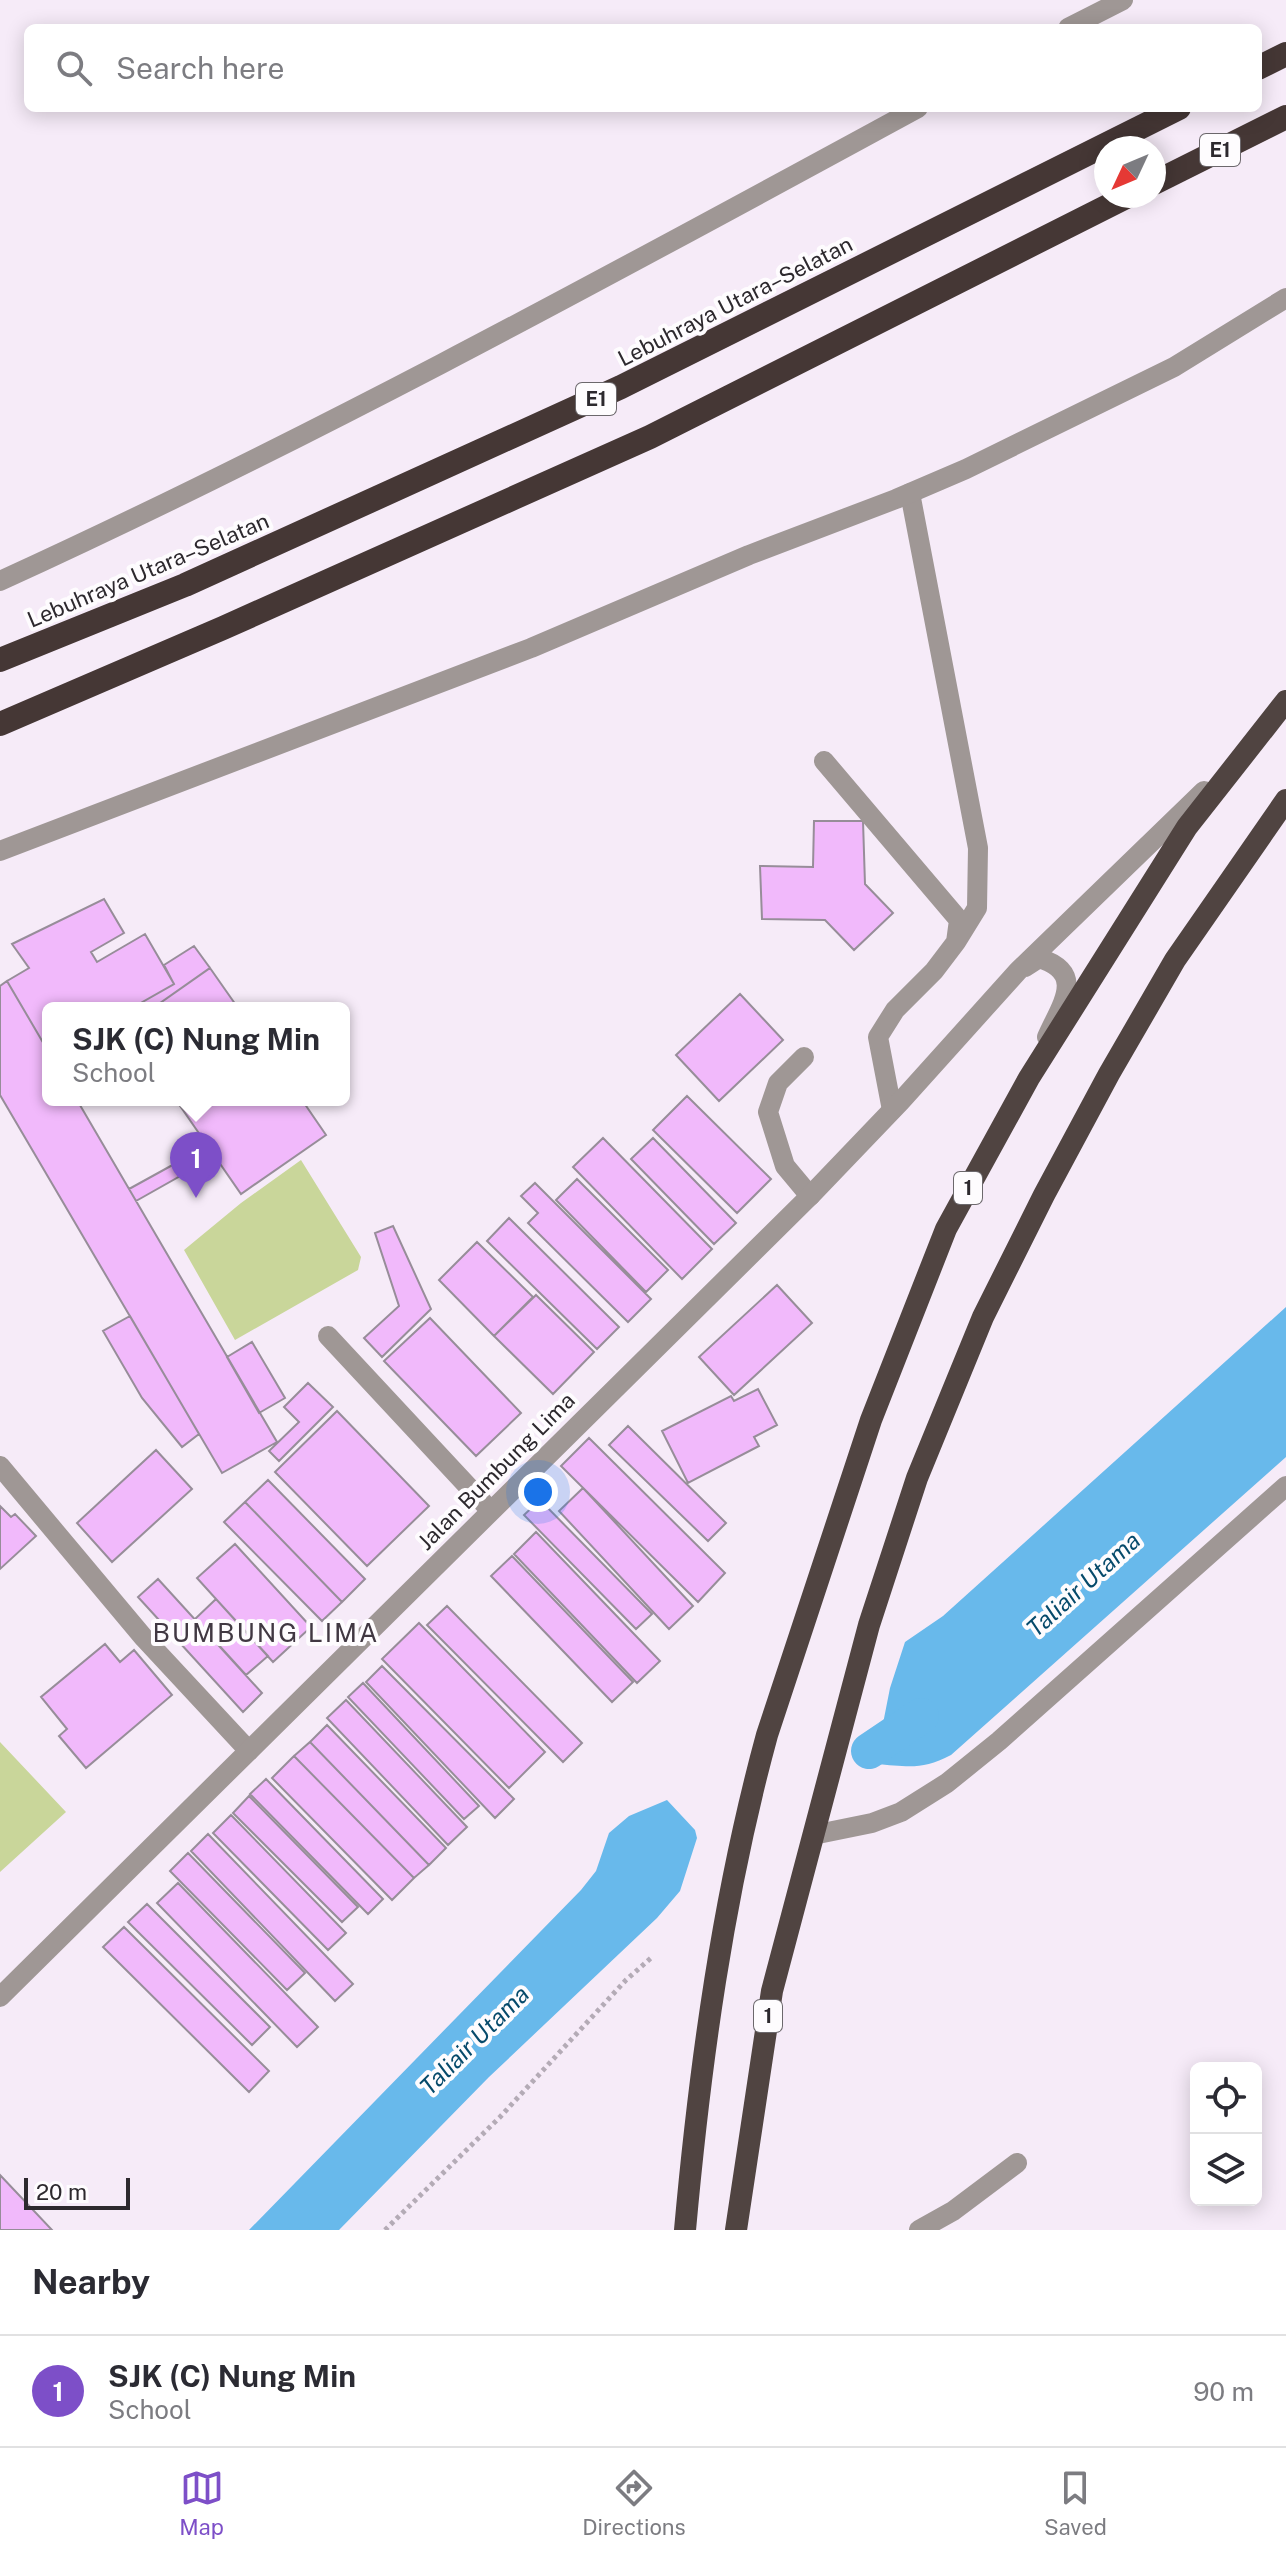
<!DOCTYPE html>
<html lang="en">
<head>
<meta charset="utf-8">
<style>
  :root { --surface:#fff; --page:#f7f7f7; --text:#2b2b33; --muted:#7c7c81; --line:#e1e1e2; --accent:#7d4fc8 }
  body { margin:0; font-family:"Public Sans",sans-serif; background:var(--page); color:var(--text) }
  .controls { position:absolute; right:24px; bottom:24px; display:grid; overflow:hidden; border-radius:12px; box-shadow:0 4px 20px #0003 }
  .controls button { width:72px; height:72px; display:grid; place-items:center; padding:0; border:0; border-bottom:2px solid var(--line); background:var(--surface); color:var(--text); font:40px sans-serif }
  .compass { position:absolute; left:1094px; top:136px; width:72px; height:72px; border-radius:50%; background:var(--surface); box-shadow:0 4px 20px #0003; rotate:226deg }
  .scale { position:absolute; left:24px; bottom:20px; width:106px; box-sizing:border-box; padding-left:8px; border:4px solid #2d292e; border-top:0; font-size:22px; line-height:28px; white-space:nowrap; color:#2d292e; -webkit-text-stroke:6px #fefcfe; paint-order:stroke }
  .you { position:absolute; left:538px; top:1492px; width:28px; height:28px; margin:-20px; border:6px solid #fff; border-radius:50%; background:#1a73e8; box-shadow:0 0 0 12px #1a73e833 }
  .badge { display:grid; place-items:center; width:52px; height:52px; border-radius:50%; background:var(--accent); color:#fff; font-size:26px; font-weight:700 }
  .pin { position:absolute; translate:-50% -66px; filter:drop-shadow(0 2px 4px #0008) }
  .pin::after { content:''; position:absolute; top:42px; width:28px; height:24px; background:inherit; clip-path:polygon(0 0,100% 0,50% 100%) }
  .popup { position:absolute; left:42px; top:1002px; width:308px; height:104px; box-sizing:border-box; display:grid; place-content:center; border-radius:12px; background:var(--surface); filter:drop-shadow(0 2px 6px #0005); font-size:26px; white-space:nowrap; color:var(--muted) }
  .popup b { font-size:30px; color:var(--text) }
  .popup::after { content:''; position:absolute; left:50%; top:100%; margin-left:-16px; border:16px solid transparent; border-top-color:var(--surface) }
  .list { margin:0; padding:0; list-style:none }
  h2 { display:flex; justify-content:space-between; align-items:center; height:104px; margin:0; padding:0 32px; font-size:34px }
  h2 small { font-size:26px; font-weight:400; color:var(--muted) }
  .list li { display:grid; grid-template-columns:52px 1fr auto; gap:24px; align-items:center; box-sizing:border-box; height:112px; padding:0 32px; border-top:2px solid var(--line) }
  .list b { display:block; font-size:30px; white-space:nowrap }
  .list p { margin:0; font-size:26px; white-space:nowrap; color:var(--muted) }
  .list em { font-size:26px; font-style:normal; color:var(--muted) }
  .icon { flex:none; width:44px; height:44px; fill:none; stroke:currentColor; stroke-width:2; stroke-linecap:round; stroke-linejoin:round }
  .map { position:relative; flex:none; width:1286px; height:2230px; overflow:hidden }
  .search { position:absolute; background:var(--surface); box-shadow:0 4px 20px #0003; left:24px; right:24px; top:24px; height:88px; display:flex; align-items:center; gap:20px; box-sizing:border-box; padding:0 28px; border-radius:12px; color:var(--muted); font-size:30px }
  .sheet { height:216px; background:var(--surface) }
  nav { display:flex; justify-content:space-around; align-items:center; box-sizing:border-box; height:112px; border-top:2px solid var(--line); background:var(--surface); font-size:22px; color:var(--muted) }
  nav a { display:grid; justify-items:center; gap:4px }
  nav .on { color:var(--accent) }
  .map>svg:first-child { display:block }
</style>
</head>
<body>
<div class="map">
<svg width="1286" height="2230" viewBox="0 0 1286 2230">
  <rect width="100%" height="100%" fill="#f6ebf8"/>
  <path fill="#c9d69a" d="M301,1160L361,1257L358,1270L235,1340L184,1250L241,1203Z
    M0,1742L66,1812L0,1872Z"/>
  <path fill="#68b9eb" d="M1286,1307V1457L951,1755C921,1771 907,1766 875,1764L890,1688L905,1642L943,1616Z
    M667,1800L695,1830L697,1838L680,1891L657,1918L489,2077L339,2230H249L581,1890L596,1871L609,1833L629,1816Z"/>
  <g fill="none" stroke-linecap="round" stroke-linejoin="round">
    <path stroke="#68b9eb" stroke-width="36" d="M869,1751L921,1716"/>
  </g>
  <path fill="#f1b9fb" stroke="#978d99" stroke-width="2" d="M814,821H863L865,884L893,913L854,950L825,920L762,919L760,866L813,867Z
    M104,899L124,933L91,952L97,962L145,934L174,984L132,1008H48V1051L7,981L29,968L12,944Z
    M194,946L210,968L153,1008H132L174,984L164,965Z
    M210,968L238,1008H153Z
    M7,981L48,1051V1100H77L277,1442L222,1473L0,1095V986Z
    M740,994L783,1040L719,1101L676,1055Z
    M687,1096L771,1179L737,1213L653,1130Z
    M176,1100H302L326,1135L241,1194Z
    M603,1138L712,1249L682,1279L573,1167Z
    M653,1138L736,1223L714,1244L631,1159Z
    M207,1146L212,1158L136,1201L129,1189Z
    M577,1179L668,1270L646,1292L556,1200Z
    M535,1183L651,1299L628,1322L528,1223L538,1213L521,1196Z
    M509,1218L619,1327L597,1349L487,1241Z
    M393,1226L431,1309L382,1357L364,1338L399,1306L375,1233Z
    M477,1242L533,1297L494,1336L439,1280Z
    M777,1285L812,1323L734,1395L699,1357Z
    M536,1295L594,1352L553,1394L494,1336Z
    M130,1316L199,1434L182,1447L142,1398L103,1331Z
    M430,1318L521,1413L476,1456L384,1361Z
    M252,1342L285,1398L259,1413L227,1357Z
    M308,1383L333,1407L279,1461L269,1451L299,1422L284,1407Z
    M758,1389L777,1425L754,1437L759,1446L688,1483L662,1431L731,1396L734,1401Z
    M337,1411L429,1506L367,1566L275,1472Z
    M628,1426L726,1523L708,1541L609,1445Z
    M589,1438L725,1573L698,1602L561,1466Z
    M156,1450L192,1489L112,1562L77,1523Z
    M268,1480L365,1579L342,1602L245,1502Z
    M583,1488L693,1606L669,1629L559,1511Z
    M540,1500L652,1614L636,1629L524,1515Z
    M245,1502L342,1602L322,1621L224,1522Z
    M0,1506L11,1517L15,1514L36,1536L0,1569Z
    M536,1532L660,1661L637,1683L514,1554Z
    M235,1544L311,1627L273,1662L197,1578Z
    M512,1556L633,1682L612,1702L491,1576Z
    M158,1579L262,1693L243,1712L138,1597Z
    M216,1599L268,1656L246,1675L195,1619Z
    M447,1606L582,1743L563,1762L427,1625Z
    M419,1623L545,1752L509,1788L382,1659Z
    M105,1644L120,1662L134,1650L172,1695L86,1768L59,1736L67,1729L41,1697Z
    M382,1666L514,1799L495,1818L366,1682Z
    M363,1683L479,1806L464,1819L348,1697Z
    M346,1700L467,1827L448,1845L327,1718Z
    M327,1725L446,1848L429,1865L310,1742Z
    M310,1742L429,1865L414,1878L294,1756Z
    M294,1756L414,1878L392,1900L272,1778Z
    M266,1779L383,1899L368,1914L250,1794Z
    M249,1796L358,1907L342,1922L233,1813Z
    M231,1815L346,1933L328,1950L213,1833Z
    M208,1834L353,1984L335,2001L191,1851Z
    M188,1853L305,1973L287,1990L170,1871Z
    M178,1883L318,2027L297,2047L157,1903Z
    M147,1904L270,2027L252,2045L128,1922Z
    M124,1927L269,2071L249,2092L103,1947Z
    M0,2175L52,2230H0Z"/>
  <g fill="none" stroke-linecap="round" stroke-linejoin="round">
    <path stroke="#b4abb6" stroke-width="5" stroke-dasharray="4 4" stroke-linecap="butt" d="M385,2230L500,2117L626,1980L651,1958"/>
    <path stroke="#9f9795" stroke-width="20" d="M910,493L978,848L977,908L956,942
      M824,761L959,920L956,942L934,971L895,1010L878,1037L892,1110
      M804,1057L778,1083L768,1112L785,1166L810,1196
      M328,1336L490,1510
      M0,1466L144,1638L249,1751"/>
    <path stroke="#9f9795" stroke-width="20" d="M1068,28L1123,0
      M0,581C313,438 616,272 918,108
      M0,851L531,648L749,555L896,499L966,469L1174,367L1286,298
      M1025,967L1039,958C1087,973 1061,1005 1047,1037
      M813,1835L872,1823L901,1812L947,1783L999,1741L1286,1486
      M0,1997L810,1196L901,1101L1018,971L1204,791
      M919,2230L953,2211L1017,2163"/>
    <path stroke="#504441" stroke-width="22" d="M685,2230C700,2064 723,1896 767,1735L871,1420L946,1229L1029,1078L1187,827L1286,701
      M736,2230L772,1991L869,1625L917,1478L983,1317L1044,1195L1109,1074L1175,960L1286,800"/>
    <path stroke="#453735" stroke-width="24" d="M1258,68L1286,54
      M1154,183L1286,117
      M0,660L185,585L621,387L1179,108
      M0,724L223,628L650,437L1128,196"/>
  </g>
  <g text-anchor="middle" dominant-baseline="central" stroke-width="8" stroke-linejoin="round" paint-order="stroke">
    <g fill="#fefcfe" stroke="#6c686c" stroke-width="2">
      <rect x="1200" y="134" width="40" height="32" rx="6"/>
      <rect x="576" y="383" width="40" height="32" rx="6"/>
      <rect x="954" y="1172" width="28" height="32" rx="6"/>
      <rect x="754" y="2000" width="28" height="32" rx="6"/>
    </g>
    <g font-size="20" font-weight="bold" fill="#2d292e">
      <text x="1220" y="150">E1</text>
      <text x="596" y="399">E1</text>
      <text x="968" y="1188">1</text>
      <text x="768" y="2016">1</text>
    </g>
    <g font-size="22" fill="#2d292e" stroke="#fefcfe">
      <text transform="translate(735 301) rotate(-27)">Lebuhraya Utara–Selatan</text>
      <text transform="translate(148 570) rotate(-23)">Lebuhraya Utara–Selatan</text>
      <text transform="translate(496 1471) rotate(-45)">Jalan Bumbung Lima</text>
    </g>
    <g font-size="24" font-style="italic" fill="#064a6b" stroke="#fefcfe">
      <text transform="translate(1083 1584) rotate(-42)">Taliair Utama</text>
      <text transform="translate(474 2040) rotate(-45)">Taliair Utama</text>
    </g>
    <g font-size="26" letter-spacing="2" fill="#413842" stroke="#fefcfe">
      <text x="266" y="1632">BUMBUNG LIMA</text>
    </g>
  </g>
</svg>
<div class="controls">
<button><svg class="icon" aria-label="locate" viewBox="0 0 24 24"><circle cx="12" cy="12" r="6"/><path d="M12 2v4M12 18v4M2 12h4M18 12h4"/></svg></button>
<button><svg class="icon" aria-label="layers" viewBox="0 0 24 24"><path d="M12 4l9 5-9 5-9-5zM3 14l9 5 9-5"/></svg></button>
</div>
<svg class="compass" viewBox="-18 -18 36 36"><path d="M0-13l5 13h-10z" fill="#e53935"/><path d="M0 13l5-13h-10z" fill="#7c7c81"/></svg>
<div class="scale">20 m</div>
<div class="you"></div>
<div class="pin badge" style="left:196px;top:1198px">1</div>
<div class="popup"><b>SJK (C) Nung Min</b>School</div>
<div class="search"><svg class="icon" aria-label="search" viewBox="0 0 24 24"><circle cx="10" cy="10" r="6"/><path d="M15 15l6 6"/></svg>Search here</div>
</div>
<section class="sheet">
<h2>Nearby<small></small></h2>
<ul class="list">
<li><span class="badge">1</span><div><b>SJK (C) Nung Min</b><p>School</p></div><em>90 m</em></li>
</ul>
</section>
<nav>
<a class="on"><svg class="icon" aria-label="map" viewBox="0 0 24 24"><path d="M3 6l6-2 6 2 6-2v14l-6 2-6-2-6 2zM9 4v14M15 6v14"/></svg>Map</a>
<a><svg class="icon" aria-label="directions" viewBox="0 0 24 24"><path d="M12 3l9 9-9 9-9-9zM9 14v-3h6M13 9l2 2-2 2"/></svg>Directions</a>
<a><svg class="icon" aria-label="saved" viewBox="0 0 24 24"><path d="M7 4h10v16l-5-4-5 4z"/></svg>Saved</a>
</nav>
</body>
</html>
